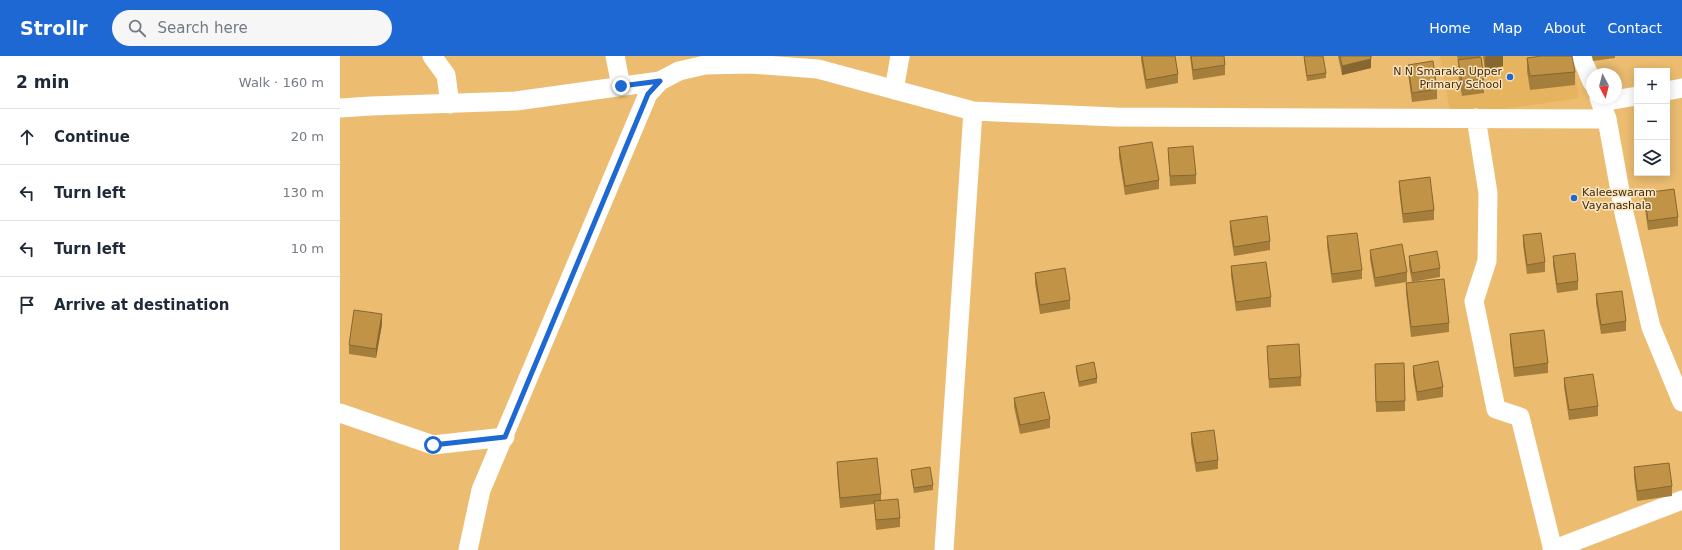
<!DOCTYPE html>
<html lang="en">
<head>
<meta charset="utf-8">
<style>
  :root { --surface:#fff; --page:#f6f6f7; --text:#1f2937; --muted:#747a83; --line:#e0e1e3; --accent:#1d68d3 }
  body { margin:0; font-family:"DejaVu Sans",sans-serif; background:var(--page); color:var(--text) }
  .controls { position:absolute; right:12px; top:12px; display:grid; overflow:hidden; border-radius:0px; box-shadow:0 2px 10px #0003 }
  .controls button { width:36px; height:36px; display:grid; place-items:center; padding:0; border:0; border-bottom:1px solid var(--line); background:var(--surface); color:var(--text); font:20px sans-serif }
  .compass { position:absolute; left:1246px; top:12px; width:36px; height:36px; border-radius:50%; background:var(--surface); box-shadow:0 2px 10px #0003; rotate:173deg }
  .stop { position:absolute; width:12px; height:12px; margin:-9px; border:3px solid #1d68d3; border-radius:50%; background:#fff }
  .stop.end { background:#1d68d3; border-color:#fff; box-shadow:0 1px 4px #0008 }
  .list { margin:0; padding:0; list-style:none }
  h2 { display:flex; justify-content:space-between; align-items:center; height:52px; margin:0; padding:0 16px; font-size:17px }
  h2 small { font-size:13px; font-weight:400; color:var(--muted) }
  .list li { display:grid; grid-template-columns:26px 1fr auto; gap:12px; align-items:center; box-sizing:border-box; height:56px; padding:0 16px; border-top:1px solid var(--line) }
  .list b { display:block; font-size:15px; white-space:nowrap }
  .list em { font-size:13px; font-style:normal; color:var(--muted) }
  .icon { flex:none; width:22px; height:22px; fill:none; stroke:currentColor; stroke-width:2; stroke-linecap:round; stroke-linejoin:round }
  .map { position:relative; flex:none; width:1342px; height:494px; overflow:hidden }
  header { display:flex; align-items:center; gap:24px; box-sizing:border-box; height:56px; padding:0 20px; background:var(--accent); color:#fff }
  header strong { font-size:19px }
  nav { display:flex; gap:22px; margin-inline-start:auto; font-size:14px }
  .search { width:280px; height:36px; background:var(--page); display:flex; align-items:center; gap:10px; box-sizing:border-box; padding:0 14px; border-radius:22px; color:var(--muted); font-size:15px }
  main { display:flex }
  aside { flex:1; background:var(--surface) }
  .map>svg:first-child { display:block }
</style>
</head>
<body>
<header>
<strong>Strollr</strong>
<div class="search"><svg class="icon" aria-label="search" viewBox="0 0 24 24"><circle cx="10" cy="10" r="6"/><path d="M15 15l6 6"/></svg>Search here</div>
<nav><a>Home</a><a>Map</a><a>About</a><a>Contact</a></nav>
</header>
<main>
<aside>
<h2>2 min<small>Walk · 160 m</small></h2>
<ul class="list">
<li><svg class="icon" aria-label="ahead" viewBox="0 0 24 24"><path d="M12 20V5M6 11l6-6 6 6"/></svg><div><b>Continue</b></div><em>20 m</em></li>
<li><svg class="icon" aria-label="left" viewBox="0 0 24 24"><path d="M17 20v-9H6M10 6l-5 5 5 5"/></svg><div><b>Turn left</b></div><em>130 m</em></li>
<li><svg class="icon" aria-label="left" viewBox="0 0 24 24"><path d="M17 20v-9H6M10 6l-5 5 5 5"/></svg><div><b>Turn left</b></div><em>10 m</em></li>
<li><svg class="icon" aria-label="arrive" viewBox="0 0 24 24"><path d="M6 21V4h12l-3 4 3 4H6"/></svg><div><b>Arrive at destination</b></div></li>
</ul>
</aside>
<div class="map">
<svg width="1342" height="494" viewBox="0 0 1342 494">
  <rect width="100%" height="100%" fill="#ecbd71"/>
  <path fill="#e6b35e" d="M1100,0H1233L1239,42L1111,61Z"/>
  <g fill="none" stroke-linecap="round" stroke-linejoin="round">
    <path stroke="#fff" stroke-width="19" d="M92,0L106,19L110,48
      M275,0L281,30
      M1241,0L1252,26
      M554,34L560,0
      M1327,35L1342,32
      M1259,42L1267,63L1284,157L1311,271L1342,346
      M1261,46L1297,40
      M0,52L31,50L176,45L320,25
      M1136,62L1148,137L1147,205L1134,245L1156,353L1180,361L1213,494
      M0,357L93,389L165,381
      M128,494L141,434L308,38L320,25L339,15L365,9L411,8L478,13L633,55L776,61L1267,63
      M604,494L633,55
      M1212,494L1342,444"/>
  </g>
  <path fill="#a57e3c" d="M801,0H835L838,18V27L806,33L801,4Z
    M850,0H884L885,9V19L853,24Z
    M964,0L986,17V22L967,25L964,4Z
    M998,0H1031V12L1002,19Z
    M1117,0H1140L1144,23V37L1122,40L1118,18V4Z
    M1143,0H1163V10L1145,14Z
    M1252,0H1275V2L1253,5Z
    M1187,2L1235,16V29L1190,34L1187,15Z
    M1068,9L1097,33V43L1072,46L1068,18Z
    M779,91L819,124V133L785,139L779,101Z
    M828,92L856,119V128L830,130Z
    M1059,125L1094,154V164L1063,167L1059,134Z
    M1304,137L1338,161V170L1308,174L1304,146Z
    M890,165L930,185V194L894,200L890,174Z
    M1183,179L1205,206V216L1187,218L1183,189Z
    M987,180L1022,214V223L992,227L987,190Z
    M1030,194L1067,216V226L1035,231L1030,203Z
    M1069,200L1100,212V221L1072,226L1069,210Z
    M1213,200L1238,225V234L1217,237L1213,209Z
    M891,210L931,241V251L896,255L891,220Z
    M695,217L730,244V253L700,258L695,227Z
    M1066,227L1109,267V276L1071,281L1066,237Z
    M1256,238L1286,265V275L1261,278L1256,247Z
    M42,268L36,302L9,298V289Z
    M1170,278L1208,307V317L1174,321L1170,287Z
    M927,290L961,321V330L929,332Z
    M736,310L757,322V327L739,331L736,315Z
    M1073,310L1103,331V341L1077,345L1073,319Z
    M1035,317L1065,345V355L1036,356Z
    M1224,322L1258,350V360L1229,364L1224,331Z
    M674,342L710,363V372L680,378L674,351Z
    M851,377L878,404V413L856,416L851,387Z
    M497,406L541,438V444L560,462V471L536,474L534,448L500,452L497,415Z
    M1294,411L1332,430V440L1297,445L1294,421Z
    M571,414L593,429V434L574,437L571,419Z"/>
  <path fill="#866731" d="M1148,0H1163V10L1145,14V1Z
    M1031,3V12L1002,19V10Z
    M42,258V268L36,302V293Z"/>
  <path fill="#c09346" stroke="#866731" d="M802,0H835L838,18L806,24Z
    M851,0H884L885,9L853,14Z
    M964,0H983L986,17L967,20Z
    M1000,0H1031V3L1002,10Z
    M1201,0H1232L1235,16L1190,20L1187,2Z
    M1141,1L1144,23L1122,26L1118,4Z
    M1093,5L1097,33L1072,37L1068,9Z
    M812,86L819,124L785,130L779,91Z
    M853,90L856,119L830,120L828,92Z
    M1090,121L1094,154L1063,158L1059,125Z
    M1334,133L1338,161L1308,165L1304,137Z
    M927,160L930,185L894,191L890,165Z
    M1017,177L1022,214L992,218L987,180Z
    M1201,177L1205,206L1187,209L1183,179Z
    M1062,188L1067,216L1035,222L1030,194Z
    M1097,195L1100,212L1072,217L1069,200Z
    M1235,197L1238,225L1217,228L1213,200Z
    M926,206L931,241L896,246L891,210Z
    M725,212L730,244L700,249L695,217Z
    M1104,223L1109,267L1071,271L1066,227Z
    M1282,235L1286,265L1261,269L1256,238Z
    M14,254L42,258L36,293L9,289Z
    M1204,274L1208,307L1174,312L1170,278Z
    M959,288L961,321L929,323L927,290Z
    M1098,305L1103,331L1077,336L1073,310Z
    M754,306L757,322L739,326L736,310Z
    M1064,307L1065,345L1036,346L1035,308Z
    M1253,318L1258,350L1229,354L1224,322Z
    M704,336L710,363L680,369L674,342Z
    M874,374L878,404L856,407L851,377Z
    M537,402L541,438L500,442L497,406Z
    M1329,407L1332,430L1297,435L1294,411Z
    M590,411L593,429L574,432L571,414Z
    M558,443L560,462L536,464L534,445Z"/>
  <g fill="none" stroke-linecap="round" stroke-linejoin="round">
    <path stroke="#1d68d3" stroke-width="5" d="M93,389L165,381L308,38L320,25L281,30"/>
  </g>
  <g fill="#1d68d3" stroke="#fae3be" stroke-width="1.5">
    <circle cx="1170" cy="21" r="4"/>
    <circle cx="1234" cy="142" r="4"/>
  </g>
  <g text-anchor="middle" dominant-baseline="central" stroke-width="3" stroke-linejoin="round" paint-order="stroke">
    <g font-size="11" fill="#3f2c0b" stroke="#fae3be" text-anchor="end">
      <text x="1162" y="15">N N Smaraka Upper<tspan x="1162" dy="13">Primary School</tspan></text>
      <text x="1242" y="136" text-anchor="start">Kaleeswaram<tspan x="1242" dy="13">Vayanashala</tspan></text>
    </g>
  </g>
</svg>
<div class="controls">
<button>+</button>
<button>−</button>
<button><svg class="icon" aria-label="layers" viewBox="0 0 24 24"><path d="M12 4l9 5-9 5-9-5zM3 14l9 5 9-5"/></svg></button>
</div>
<svg class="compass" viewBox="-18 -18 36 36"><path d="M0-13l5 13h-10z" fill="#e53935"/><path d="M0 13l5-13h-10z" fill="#747a83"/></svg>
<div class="stop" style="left:93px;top:389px"></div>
<div class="stop end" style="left:281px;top:30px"></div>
</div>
</main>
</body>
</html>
